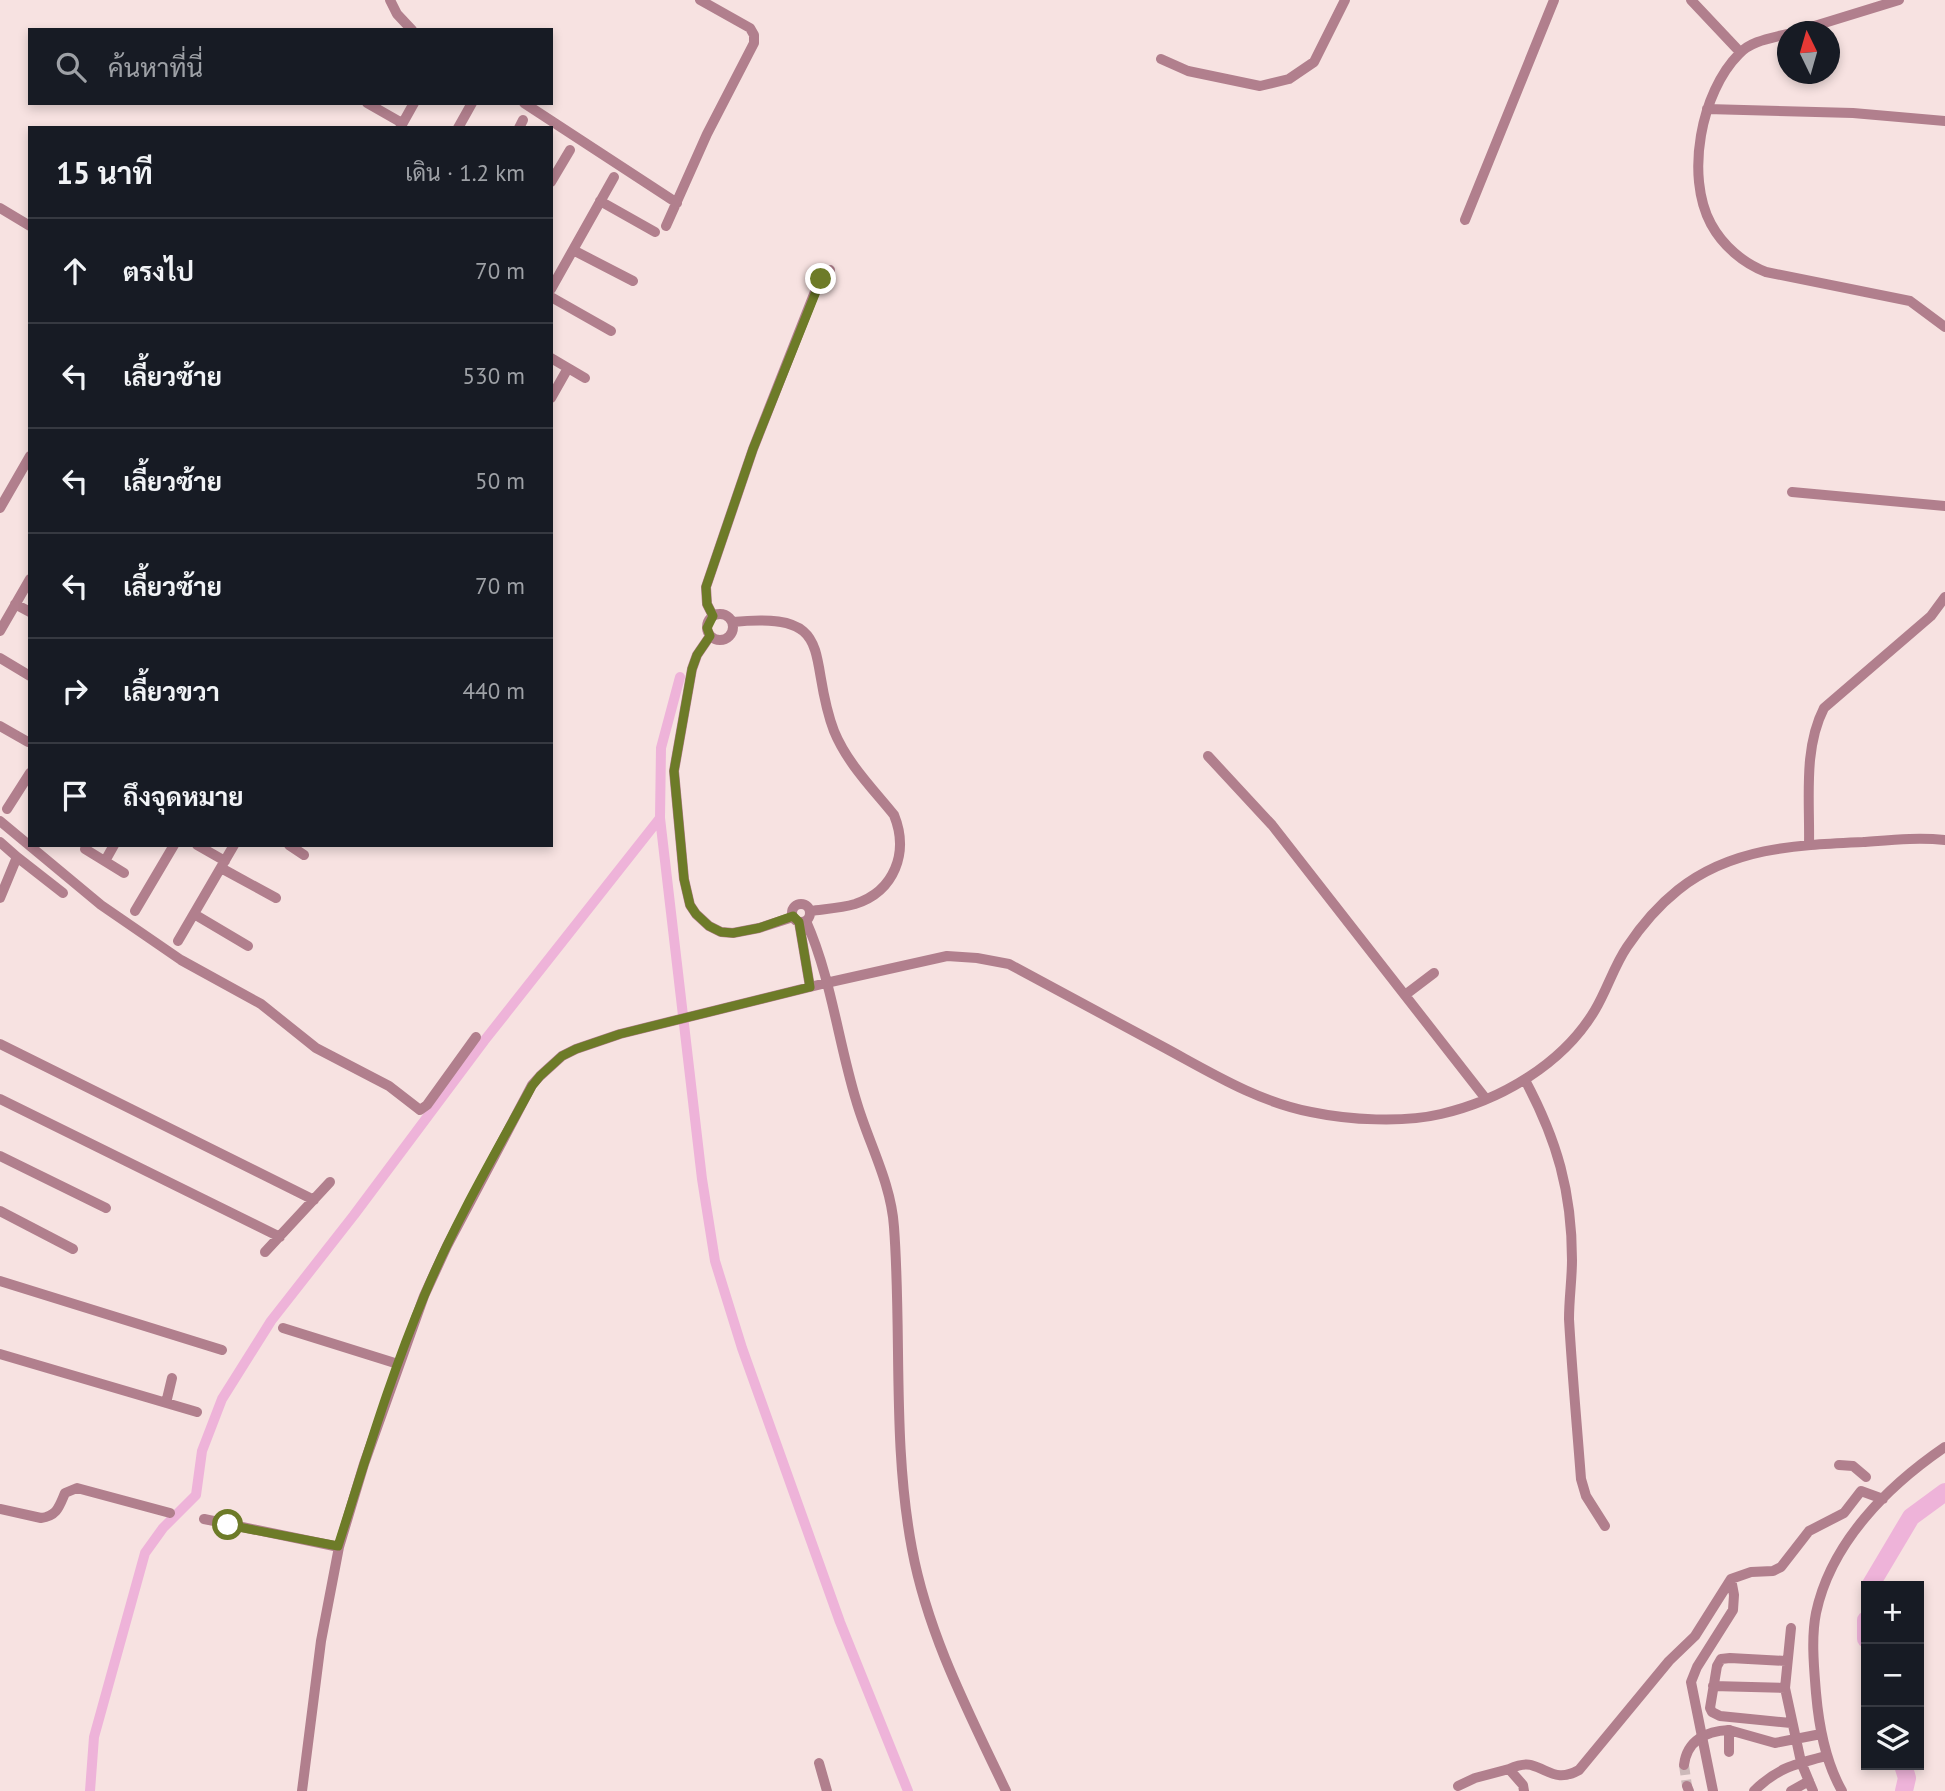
<!DOCTYPE html>
<html lang="th">
<head>
<meta charset="utf-8">
<style>
  :root { --surface:#171b24; --page:#20242c; --text:#f1f3f6; --muted:#9ea1a6; --line:#363941 }
  body { margin:0; font-family:"PT Sans",Sarabun,sans-serif; background:var(--page); color:var(--text) }
  .controls { position:absolute; right:21px; bottom:21px; display:grid; overflow:hidden; border-radius:0px; box-shadow:0 4px 10px #0003 }
  .controls button { width:63px; height:63px; display:grid; place-items:center; padding:0; border:0; border-bottom:2px solid var(--line); background:var(--surface); color:var(--text); font:35px sans-serif }
  .compass { position:absolute; left:1777px; top:21px; width:63px; height:63px; border-radius:50%; background:var(--surface); box-shadow:0 4px 10px #0003; rotate:355deg }
  .stop { position:absolute; width:21px; height:21px; margin:-16px; border:5px solid #6d7b28; border-radius:50%; background:#fff }
  .stop.end { background:#6d7b28; border-color:#fff; box-shadow:0 2px 7px #0008 }
  .list { margin:0; padding:0; list-style:none }
  h2 { display:flex; justify-content:space-between; align-items:center; height:91px; margin:0; padding:0 28px; font-size:30px }
  h2 small { font-size:23px; font-weight:400; color:var(--muted) }
  .list li { display:grid; grid-template-columns:46px 1fr auto; gap:21px; align-items:center; box-sizing:border-box; height:105px; padding:0 28px; border-top:2px solid var(--line) }
  .list b { display:block; font-size:26px; white-space:nowrap }
  .list em { font-size:23px; font-style:normal; color:var(--muted) }
  .icon { flex:none; width:38px; height:38px; fill:none; stroke:currentColor; stroke-width:2; stroke-linecap:round; stroke-linejoin:round }
  .map { position:relative; flex:none; width:1945px; height:1791px; overflow:hidden }
  .search { position:absolute; background:var(--surface); box-shadow:0 4px 10px #0003; left:28px; top:28px; width:525px; height:77px; display:flex; align-items:center; gap:18px; box-sizing:border-box; padding:0 24px; border-radius:0px; color:var(--muted); font-size:26px }
  .panel { position:absolute; background:var(--surface); box-shadow:0 4px 10px #0003; left:28px; top:126px; width:525px; height:721px; border-radius:0px }
  .map>svg:first-child { display:block }
</style>
</head>
<body>
<div class="map">
<svg width="1945" height="1791" viewBox="0 0 1945 1791">
  <rect width="100%" height="100%" fill="#f7e2e1"/>
  <g fill="none" stroke-linecap="round" stroke-linejoin="round">
    <path stroke="#eeb3d9" stroke-width="10" d="M680,677L661,748L660,818L702,1179L715,1261L742,1348L840,1622L908,1791
      M90,1791L94,1737L145,1553L163,1528L196,1495L202,1451L222,1399L271,1321L354,1215L484,1041L660,818"/>
    <path stroke="#eeb3d9" stroke-width="18" d="M1870,1586L1911,1517L1945,1492
      M1866,1620V1639
      M1903,1765L1907,1778L1904,1791"/>
    <path stroke="#ccb9b9" stroke-width="10" stroke-dasharray="10 5" stroke-linecap="butt" d="M1684,1765L1687,1786"/>
    <path stroke="#b17f8d" stroke-width="10" d="M390,0L397,14L412,30
      M1691,0L1740,52
      M1795,32L1899,0
      M1787,34C1772,38 1750,41 1739,54C1701,92 1685,176 1711,224C1723,246 1743,263 1766,272L1910,301L1945,327
      M1161,59L1188,71L1260,86L1289,79L1314,62L1345,0
      M367,103L402,123
      M524,103L677,203
      M1707,109L1853,113L1945,121
      M400,128L414,103
      M458,128L472,103
      M519,128L523,120
      M551,182L570,150
      M600,201L655,232
      M0,208L30,226
      M1465,220L1554,0
      M666,226L707,134L754,43V35L750,28L700,0
      M573,250L633,281
      M551,289L614,177
      M551,297L611,331
      M551,358L585,378
      M551,398L568,368
      M1792,492L1945,506
      M0,508L30,456
      M15,604L30,612
      M707 627a13 13 0 1 1 26 0a13 13 0 1 1-26 0Z
      M713,616L707,604L706,587L753,449L816,289L821,279L830,270
      M733,622C840,611 806,658 834,731C847,763 873,789 894,815C909,852 895,891 855,904C841,908 825,909 811,911
      M0,631L30,579
      M710,636L697,655L692,669L674,771L684,879L690,905L696,914L709,926L721,932L733,933L759,928L793,917
      M0,658L30,676
      M0,726L28,742
      M1208,756L1272,825L1486,1099
      M7,809L30,773
      M0,821L101,905L181,960L261,1004L316,1048L389,1086L420,1110L427,1105L476,1037
      M0,842L17,857L0,898
      M197,845L225,861
      M289,845L304,855
      M1809,845C1810,800 1803,749 1824,708L1931,616L1945,597
      M85,849L124,873
      M17,857L63,893
      M105,861L114,845
      M221,868L276,898
      M792 913a9 9 0 1 1 18 0a9 9 0 1 1-18 0Z
      M135,911L174,845
      M194,914L248,946
      M806,921C831,977 838,1041 856,1100C868,1142 891,1182 894,1227C902,1334 892,1443 912,1549C928,1635 969,1713 1006,1791
      M799,922L810,987
      M178,941L234,845
      M1405,995L1434,973
      M0,1044L314,1200
      M1525,1080C1557,1140 1572,1192 1572,1260C1572,1279 1569,1299 1569,1319C1572,1372 1577,1426 1581,1479L1586,1496L1605,1526
      M0,1099L280,1237
      M0,1156L106,1208
      M0,1211L73,1249
      M265,1252L330,1182
      M0,1281L222,1350
      M283,1328L398,1364
      M0,1354L197,1412
      M166,1403L172,1378
      M1839,1465L1853,1466L1866,1477
      M0,1509L41,1518C57,1516 59,1507 65,1493L77,1488L170,1513
      M204,1519L339,1547
      M1791,1628L1785,1688L1801,1762L1813,1791
      M1786,1661L1730,1658L1721,1659L1717,1666L1710,1708L1712,1712L1720,1716L1791,1723
      M1713,1686L1785,1688
      M1729,1752V1730L1775,1743L1821,1734
      M819,1763L827,1791
      M1458,1786L1475,1778L1509,1769
      M1687,1786L1689,1791
      M302,1791L321,1641L339,1547L364,1464L424,1296L447,1246L532,1085L540,1076L562,1056L576,1049L620,1034L826,983L947,956L977,958L1009,964C1062,993 1115,1021 1167,1049C1213,1074 1259,1102 1311,1112C1349,1120 1403,1123 1441,1114C1501,1100 1563,1064 1595,1010C1607,990 1614,966 1627,947C1641,926 1658,906 1678,890C1732,847 1798,845 1863,842C1890,840 1918,837 1945,840
      M1524,1791L1523,1785L1509,1769C1516,1766 1524,1763 1531,1765C1551,1771 1557,1782 1579,1770L1669,1661L1695,1636L1731,1579L1751,1572L1773,1571L1781,1567L1809,1531L1844,1513L1861,1491L1883,1499
      M1713,1791L1691,1682L1697,1667L1733,1610L1734,1595L1731,1579
      M1754,1791C1777,1768 1795,1764 1826,1756
      M1791,1791L1809,1781
      M1842,1791C1825,1761 1819,1727 1816,1693C1814,1668 1811,1638 1816,1613C1831,1542 1888,1486 1945,1447"/>
    <path stroke="#b17f8d" stroke-width="10" d="M1684,1765C1687,1740 1707,1731 1729,1730"/>
  </g>
  <g fill="none" stroke-linecap="round" stroke-linejoin="round">
    <path stroke="#6d7b28" stroke-width="9" d="M228,1525L338,1546C365,1462 390,1376 425,1294C455,1222 495,1154 532,1086L540,1076L562,1056L576,1049L620,1034L810,987L799,922L793,916L759,928L733,933L721,932L709,926L696,914L690,905L684,879L674,771L692,669L697,655L710,636L707,628L713,616L707,604L706,587L753,449L821,279"/>
  </g>
</svg>
<div class="controls">
<button>+</button>
<button>−</button>
<button><svg class="icon" aria-label="layers" viewBox="0 0 24 24"><path d="M12 4l9 5-9 5-9-5zM3 14l9 5 9-5"/></svg></button>
</div>
<svg class="compass" viewBox="-18 -18 36 36"><path d="M0-13l5 13h-10z" fill="#e53935"/><path d="M0 13l5-13h-10z" fill="#9ea1a6"/></svg>
<div class="stop" style="left:228px;top:1525px"></div>
<div class="stop end" style="left:821px;top:279px"></div>
<div class="search"><svg class="icon" aria-label="search" viewBox="0 0 24 24"><circle cx="10" cy="10" r="6"/><path d="M15 15l6 6"/></svg>ค้นหาที่นี่</div>
<section class="panel">
<h2>15 นาที<small>เดิน · 1.2 km</small></h2>
<ul class="list">
<li><svg class="icon" aria-label="ahead" viewBox="0 0 24 24"><path d="M12 20V5M6 11l6-6 6 6"/></svg><div><b>ตรงไป</b></div><em>70 m</em></li>
<li><svg class="icon" aria-label="left" viewBox="0 0 24 24"><path d="M17 20v-9H6M10 6l-5 5 5 5"/></svg><div><b>เลี้ยวซ้าย</b></div><em>530 m</em></li>
<li><svg class="icon" aria-label="left" viewBox="0 0 24 24"><path d="M17 20v-9H6M10 6l-5 5 5 5"/></svg><div><b>เลี้ยวซ้าย</b></div><em>50 m</em></li>
<li><svg class="icon" aria-label="left" viewBox="0 0 24 24"><path d="M17 20v-9H6M10 6l-5 5 5 5"/></svg><div><b>เลี้ยวซ้าย</b></div><em>70 m</em></li>
<li><svg class="icon" aria-label="right" viewBox="0 0 24 24"><path d="M7 20v-9h11M14 6l5 5-5 5"/></svg><div><b>เลี้ยวขวา</b></div><em>440 m</em></li>
<li><svg class="icon" aria-label="arrive" viewBox="0 0 24 24"><path d="M6 21V4h12l-3 4 3 4H6"/></svg><div><b>ถึงจุดหมาย</b></div></li>
</ul>
</section>
</div>
</body>
</html>
